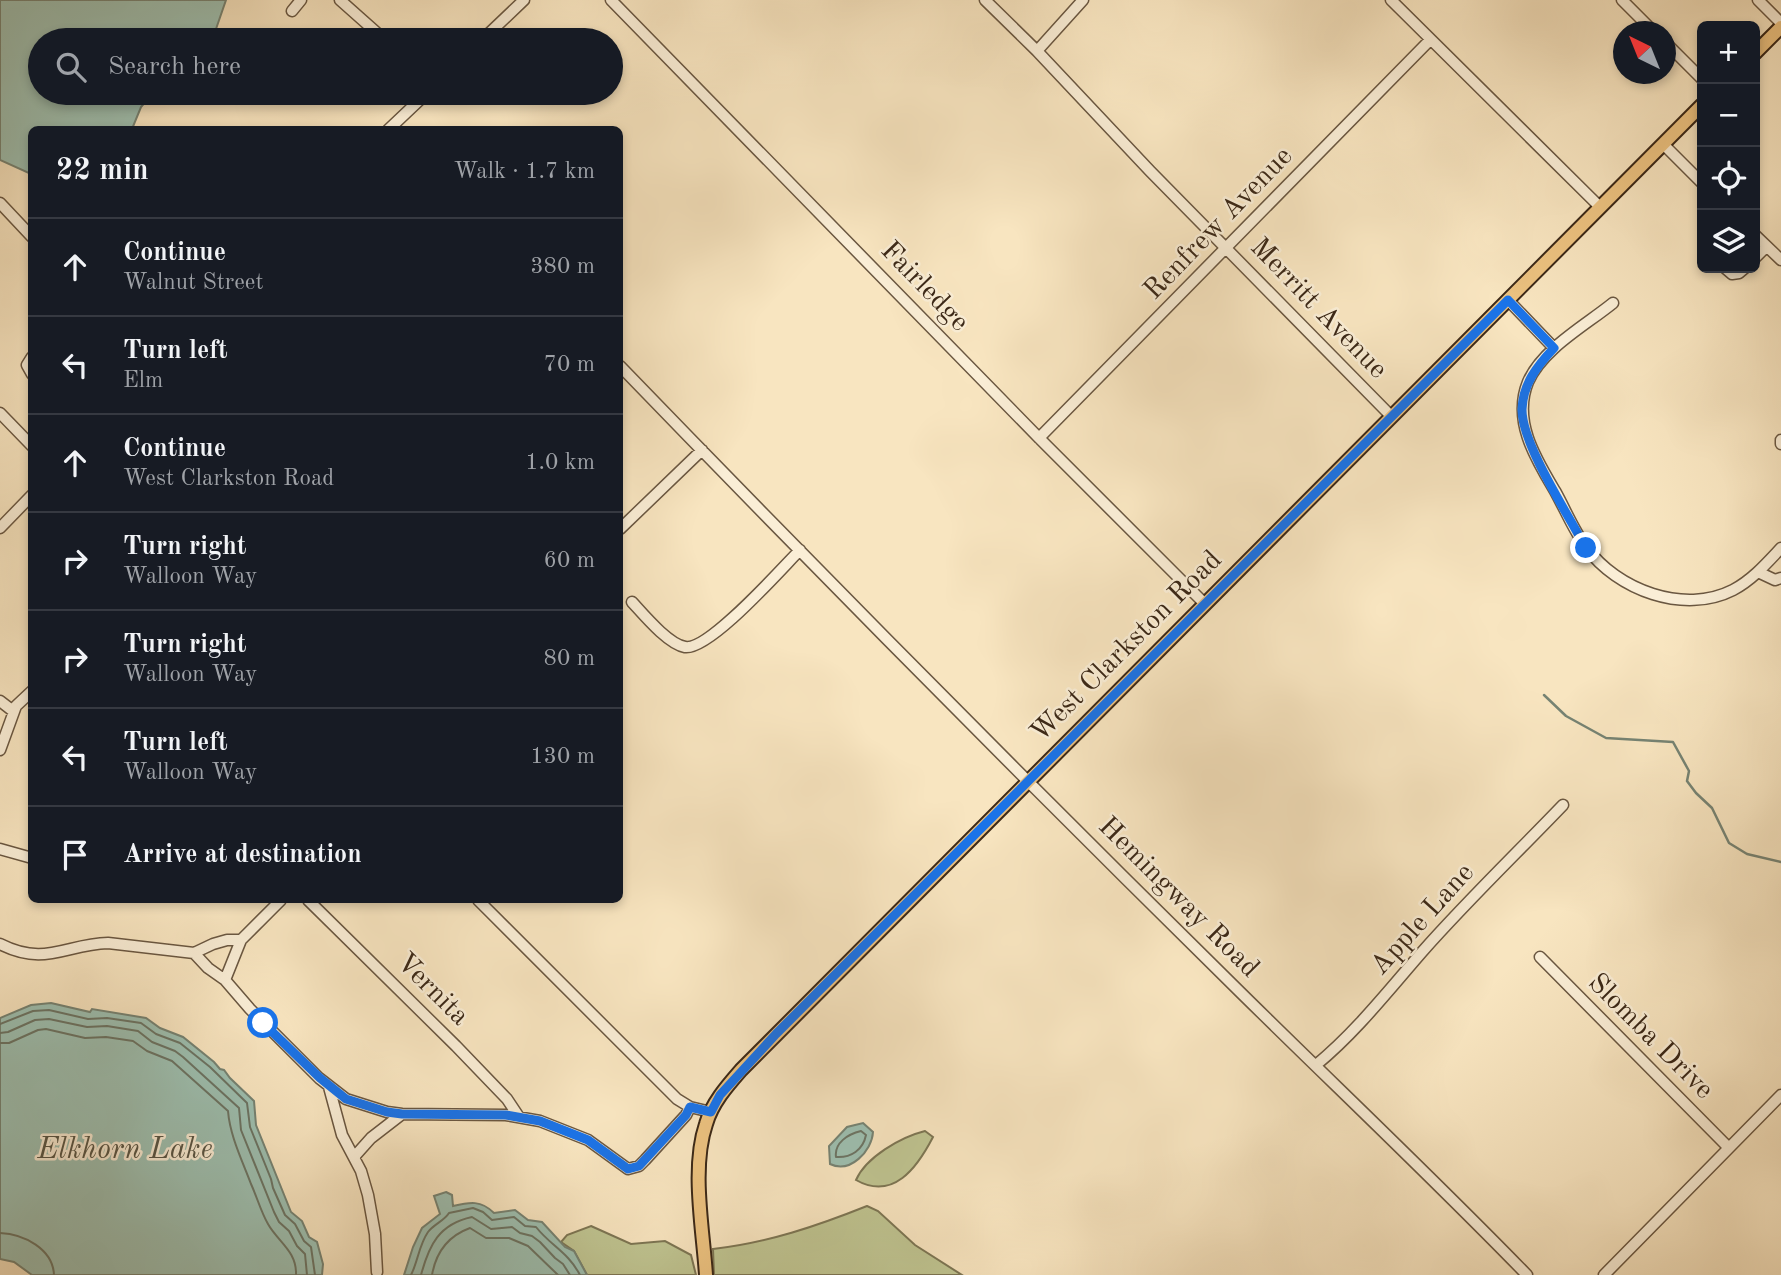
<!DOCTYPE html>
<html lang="en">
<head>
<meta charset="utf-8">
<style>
  :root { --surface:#171b24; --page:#242831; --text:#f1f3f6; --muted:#9ea1a6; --line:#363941 }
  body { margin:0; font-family:"Old Standard TT",serif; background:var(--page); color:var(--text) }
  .controls { position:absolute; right:21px; top:21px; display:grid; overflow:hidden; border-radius:10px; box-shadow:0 4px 10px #0003 }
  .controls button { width:63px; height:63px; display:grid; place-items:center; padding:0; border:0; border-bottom:2px solid var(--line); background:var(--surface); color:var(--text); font:35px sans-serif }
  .compass { position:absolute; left:1613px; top:21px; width:63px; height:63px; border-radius:50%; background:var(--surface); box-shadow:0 4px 10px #0003; rotate:317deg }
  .stop { position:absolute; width:21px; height:21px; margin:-16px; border:5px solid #1a73e8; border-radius:50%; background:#fff }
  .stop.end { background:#1a73e8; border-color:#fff; box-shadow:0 2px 7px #0008 }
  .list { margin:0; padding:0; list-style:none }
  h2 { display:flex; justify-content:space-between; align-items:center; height:91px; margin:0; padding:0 28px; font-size:30px }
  h2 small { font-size:23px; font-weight:400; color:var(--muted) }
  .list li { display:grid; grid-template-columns:46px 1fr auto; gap:21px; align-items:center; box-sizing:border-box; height:98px; padding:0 28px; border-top:2px solid var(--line) }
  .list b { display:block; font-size:26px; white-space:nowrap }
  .list p { margin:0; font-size:23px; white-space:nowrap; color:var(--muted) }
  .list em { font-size:23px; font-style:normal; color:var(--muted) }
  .icon { flex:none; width:38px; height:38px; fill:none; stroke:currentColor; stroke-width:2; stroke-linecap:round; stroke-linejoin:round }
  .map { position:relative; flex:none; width:1781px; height:1275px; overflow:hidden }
  .search { position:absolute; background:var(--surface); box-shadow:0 4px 10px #0003; left:28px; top:28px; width:595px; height:77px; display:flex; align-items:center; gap:18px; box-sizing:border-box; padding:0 24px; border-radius:38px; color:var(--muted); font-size:26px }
  .panel { position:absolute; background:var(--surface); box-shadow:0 4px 10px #0003; left:28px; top:126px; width:595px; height:777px; border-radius:10px }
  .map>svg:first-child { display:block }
</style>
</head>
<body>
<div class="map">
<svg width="1781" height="1275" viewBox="0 0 1781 1275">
  <rect width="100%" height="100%" fill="#f8e5c0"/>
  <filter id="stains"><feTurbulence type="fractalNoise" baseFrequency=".00286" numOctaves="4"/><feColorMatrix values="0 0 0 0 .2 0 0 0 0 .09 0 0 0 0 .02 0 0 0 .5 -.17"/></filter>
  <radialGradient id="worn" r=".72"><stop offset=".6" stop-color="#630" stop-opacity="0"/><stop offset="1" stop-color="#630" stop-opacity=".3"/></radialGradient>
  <path fill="#bfc491" stroke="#7d7654" stroke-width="2" d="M925,1131L933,1137C917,1168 893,1201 856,1180C866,1157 901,1137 925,1131Z
    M867,1206L878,1211L915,1245L962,1275H714L713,1249C767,1243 817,1226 867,1206Z
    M591,1226L631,1244L665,1241L691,1255L696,1275H587L574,1251L561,1242L567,1235Z"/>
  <path fill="#9dbfb0" stroke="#768373" stroke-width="2" d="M0,0H226L216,29L202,40H40V93H153L141,107L132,129L32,130L31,174L0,160Z
    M51,1003L90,1012L92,1009L146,1018L160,1028L183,1037L214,1062L220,1069L224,1070L230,1078L254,1101L256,1125L291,1212L302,1221L309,1237L317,1242L323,1264L322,1275H32L14,1262L0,1259V1018L31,1005Z
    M863,1123L873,1132C872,1151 850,1174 830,1164L829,1146L847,1127Z
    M446,1192L452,1195L453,1206C470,1202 481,1200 494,1213L515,1210L528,1220L542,1222L565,1247L574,1251L587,1275H404L413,1247L422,1228L440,1214L434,1196Z"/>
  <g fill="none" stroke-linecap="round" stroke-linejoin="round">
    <path stroke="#6c7464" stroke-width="2" d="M0,1024L33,1011L49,1010L88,1019L107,1018L141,1023L156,1034L180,1043L210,1067L247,1103L250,1127L271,1179L273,1188L285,1215L295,1224L304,1241L311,1247L315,1275
      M0,1033L8,1032L35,1020L49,1019L87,1027L107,1026L138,1031L152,1042L175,1051L183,1057L239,1108L241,1130L274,1212L279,1222L289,1231L297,1246L305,1254L307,1275
      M0,1043H9L38,1030L46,1029L85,1038L106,1037L133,1041L147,1051L172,1061L228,1111C230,1136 242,1160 251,1184C257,1197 261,1212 268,1224C278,1242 297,1251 296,1275
      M861,1131L866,1135C863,1150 851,1158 836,1157C834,1143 848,1134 861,1131Z
      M0,1233C24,1234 53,1249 54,1275
      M411,1275C418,1261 419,1245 428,1232C434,1224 444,1221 449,1213L473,1208L483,1212L492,1220L514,1217L525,1226L536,1227C551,1246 568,1252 580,1275
      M421,1275C429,1245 439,1224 472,1217L491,1229L512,1227L520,1233L532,1236L540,1242L555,1258L563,1264L570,1275
      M432,1275C436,1252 448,1236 470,1228L486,1238H509L528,1246L558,1275"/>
    <path stroke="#768373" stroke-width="2.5" d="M1544,695L1566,716L1606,738L1673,742L1689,771L1687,781L1696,793L1712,808L1729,843L1747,854L1781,862"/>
    <defs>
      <path id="minor" d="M340,0L385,40
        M611,0L1039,438L1205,604
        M985,0L1037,51L1150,171L1392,417
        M1391,0L1600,207
        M1622,0L1654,32
        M1758,0L1781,23
        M292,11L301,0
        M482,40L524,0
        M1666,43L1702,79
        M1037,51L1083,0
        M388,130L427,93
        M1663,144L1702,183
        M0,203L32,237
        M1755,235L1781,260
        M1755,258L1766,247
        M1725,268L1732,274L1739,273L1745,268
        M1508,300L1554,348
        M1613,303C1586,325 1542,349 1528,382C1512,421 1536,459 1555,491C1565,509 1574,531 1586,547C1617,590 1684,615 1733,590C1752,580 1766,564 1781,548
        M32,357L27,365L32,374
        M620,366C821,574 1026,781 1233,985C1331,1082 1431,1176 1527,1275
        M0,413L32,446
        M1039,438L1430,40
        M1781,440V444
        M0,528L32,495
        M620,529L702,450
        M1758,572L1775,580L1781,578
        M632,602C644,615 668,644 685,647C709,651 781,569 800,550
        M0,701L13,711
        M0,750L16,706L32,691
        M0,849L32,858
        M308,900L456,1046L507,1099L519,1117
        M478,900L677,1099L690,1107L711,1112
        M241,940L225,980L250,1009L319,1078L346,1099L387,1112L402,1114L506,1115L540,1121L588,1140L628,1169L639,1166L645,1160L686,1115L690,1107
        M0,944C45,967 66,944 108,943L194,953L213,944L227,940H241L281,900
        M194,953L208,968L225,980
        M1540,957L1728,1147
        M1316,1065C1356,1032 1388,991 1422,952C1467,901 1516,854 1563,805
        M329,1087L342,1135L361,1171L368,1195L375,1234L377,1272
        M354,1157L371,1138L402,1114
        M1604,1275L1781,1095"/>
      <path id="major" d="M1755,53L1781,27
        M706,1275C703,1229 691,1168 706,1124C712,1103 727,1086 741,1070L1702,105"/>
    </defs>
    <use href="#minor" stroke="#6a5741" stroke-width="13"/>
    <use href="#major" stroke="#3b2817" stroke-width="16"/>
    <use href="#minor" stroke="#faeed6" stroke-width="10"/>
    <use href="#major" stroke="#ecc280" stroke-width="12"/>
  </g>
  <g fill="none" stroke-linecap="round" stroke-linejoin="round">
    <path stroke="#1a73e8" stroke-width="9" d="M263,1023L320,1078L346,1099L387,1112L402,1114L506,1115L540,1121L588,1140L628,1169L639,1166L686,1115L690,1107L711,1112L720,1095L776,1034L1508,300L1554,348C1537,366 1523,384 1522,409C1521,443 1569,516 1586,548"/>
  </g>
  <g text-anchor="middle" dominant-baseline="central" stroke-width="5" stroke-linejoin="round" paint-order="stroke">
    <g font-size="28" fill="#3b2817" stroke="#faeed6">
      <text transform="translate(1219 224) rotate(-46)">Renfrew Avenue</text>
      <text transform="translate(924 287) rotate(46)">Fairledge</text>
      <text transform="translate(1318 309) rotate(46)">Merritt Avenue</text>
      <text transform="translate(1127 647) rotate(-45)">West Clarkston Road</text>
      <text transform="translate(1178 898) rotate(45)">Hemingway Road</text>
      <text transform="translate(1423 920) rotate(-48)">Apple Lane</text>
      <text transform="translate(432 990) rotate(45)">Vernita</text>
      <text transform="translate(1650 1037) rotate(45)">Slomba Drive</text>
    </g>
    <g font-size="30" font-style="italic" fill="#585545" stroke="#faeed6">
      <text x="125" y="1150">Elkhorn Lake</text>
    </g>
  </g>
  <rect width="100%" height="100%" filter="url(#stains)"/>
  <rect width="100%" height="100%" fill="url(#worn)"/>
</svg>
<div class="controls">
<button>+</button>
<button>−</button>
<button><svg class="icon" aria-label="locate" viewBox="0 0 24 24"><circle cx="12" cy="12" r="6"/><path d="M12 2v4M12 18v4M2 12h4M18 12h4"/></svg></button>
<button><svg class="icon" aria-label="layers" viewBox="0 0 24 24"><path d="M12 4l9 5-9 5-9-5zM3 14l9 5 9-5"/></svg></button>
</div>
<svg class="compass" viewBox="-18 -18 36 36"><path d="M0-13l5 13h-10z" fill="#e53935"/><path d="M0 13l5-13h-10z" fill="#9ea1a6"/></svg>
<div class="stop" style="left:263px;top:1023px"></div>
<div class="stop end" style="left:1586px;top:548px"></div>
<div class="search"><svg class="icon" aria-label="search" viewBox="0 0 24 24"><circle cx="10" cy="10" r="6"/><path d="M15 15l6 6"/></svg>Search here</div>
<section class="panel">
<h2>22 min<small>Walk · 1.7 km</small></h2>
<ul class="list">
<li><svg class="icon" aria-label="ahead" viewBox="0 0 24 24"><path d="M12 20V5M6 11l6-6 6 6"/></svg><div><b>Continue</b><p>Walnut Street</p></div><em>380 m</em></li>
<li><svg class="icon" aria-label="left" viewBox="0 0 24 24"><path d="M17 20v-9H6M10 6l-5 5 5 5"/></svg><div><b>Turn left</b><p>Elm</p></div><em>70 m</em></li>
<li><svg class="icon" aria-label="ahead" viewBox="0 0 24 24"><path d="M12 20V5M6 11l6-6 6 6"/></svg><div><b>Continue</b><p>West Clarkston Road</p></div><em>1.0 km</em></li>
<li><svg class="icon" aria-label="right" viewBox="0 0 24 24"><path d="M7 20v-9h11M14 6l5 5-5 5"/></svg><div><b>Turn right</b><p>Walloon Way</p></div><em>60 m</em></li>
<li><svg class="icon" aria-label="right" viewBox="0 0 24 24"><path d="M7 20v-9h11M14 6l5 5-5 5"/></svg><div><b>Turn right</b><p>Walloon Way</p></div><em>80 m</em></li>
<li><svg class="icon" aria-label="left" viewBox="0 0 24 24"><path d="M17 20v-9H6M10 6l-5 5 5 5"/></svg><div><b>Turn left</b><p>Walloon Way</p></div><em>130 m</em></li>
<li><svg class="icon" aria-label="arrive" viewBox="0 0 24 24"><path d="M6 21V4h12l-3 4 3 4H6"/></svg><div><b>Arrive at destination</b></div></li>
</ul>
</section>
</div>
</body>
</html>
